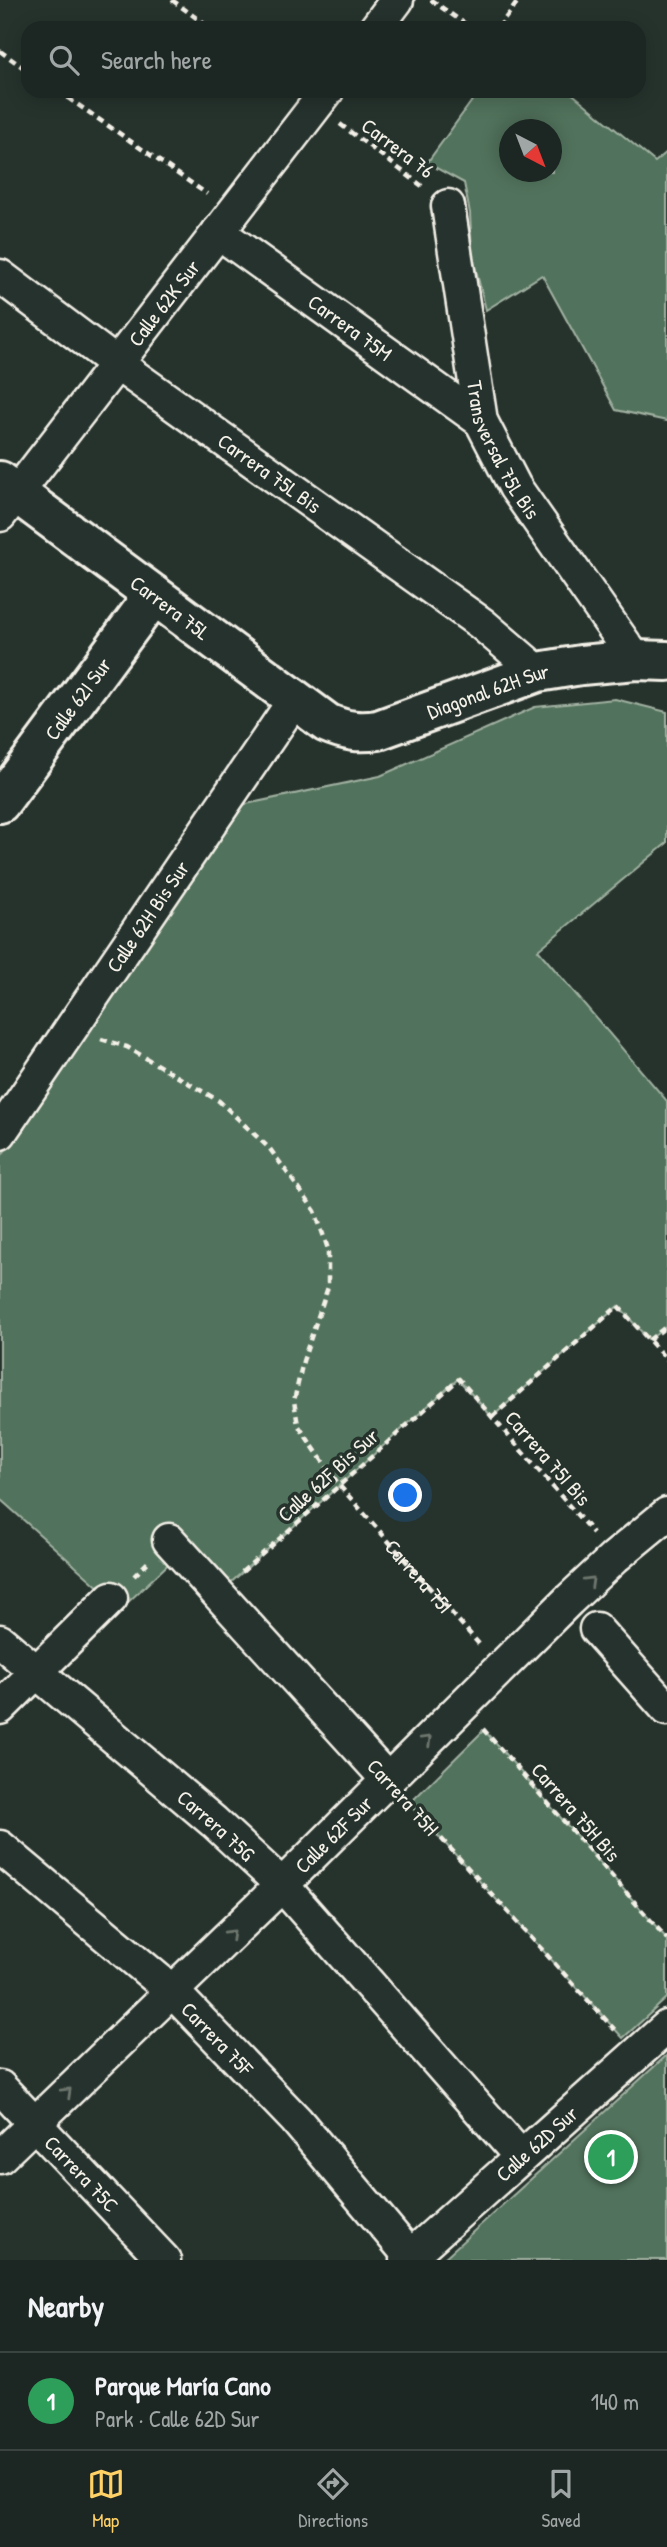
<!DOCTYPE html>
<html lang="en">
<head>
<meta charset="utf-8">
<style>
  :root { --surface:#1c2622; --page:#29322f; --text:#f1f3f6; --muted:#a0a5a5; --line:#3a4340; --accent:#ffd166 }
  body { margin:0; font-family:"Patrick Hand",sans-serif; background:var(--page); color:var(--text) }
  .compass { position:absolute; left:499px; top:119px; width:63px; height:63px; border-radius:50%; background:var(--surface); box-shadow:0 4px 18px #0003; rotate:138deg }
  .you { position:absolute; left:406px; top:1496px; width:24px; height:24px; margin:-18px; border:5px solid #fff; border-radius:50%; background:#1a73e8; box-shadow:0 0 0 10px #1a73e833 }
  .badge { display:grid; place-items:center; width:46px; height:46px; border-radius:50%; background:var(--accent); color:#fff; font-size:23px; font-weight:700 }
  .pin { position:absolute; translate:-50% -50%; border:4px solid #fff; box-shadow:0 2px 7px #0006 }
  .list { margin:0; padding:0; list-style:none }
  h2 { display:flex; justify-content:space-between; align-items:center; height:91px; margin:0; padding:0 28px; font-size:30px }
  h2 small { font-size:23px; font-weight:400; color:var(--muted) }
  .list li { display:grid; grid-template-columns:46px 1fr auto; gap:21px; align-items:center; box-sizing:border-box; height:98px; padding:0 28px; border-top:2px solid var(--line) }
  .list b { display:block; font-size:26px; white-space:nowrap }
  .list p { margin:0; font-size:23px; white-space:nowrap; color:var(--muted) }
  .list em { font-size:23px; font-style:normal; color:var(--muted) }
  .icon { flex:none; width:38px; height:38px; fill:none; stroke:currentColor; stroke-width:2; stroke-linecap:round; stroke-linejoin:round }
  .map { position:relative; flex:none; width:667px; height:2260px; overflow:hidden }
  .search { position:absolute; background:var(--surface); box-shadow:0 4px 18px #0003; left:21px; right:21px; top:21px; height:77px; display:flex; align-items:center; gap:18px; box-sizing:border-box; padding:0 24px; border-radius:21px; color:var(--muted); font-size:26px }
  .sheet { height:189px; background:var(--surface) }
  nav { display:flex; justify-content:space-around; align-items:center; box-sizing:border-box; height:98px; border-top:2px solid var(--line); background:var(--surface); font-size:19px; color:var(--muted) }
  nav a { display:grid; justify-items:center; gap:4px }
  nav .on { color:var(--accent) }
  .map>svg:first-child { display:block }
</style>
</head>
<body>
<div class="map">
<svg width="667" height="2260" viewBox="0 0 667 2260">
  <rect width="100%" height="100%" fill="#26332d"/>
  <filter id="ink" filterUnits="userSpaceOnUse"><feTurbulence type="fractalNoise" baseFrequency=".0143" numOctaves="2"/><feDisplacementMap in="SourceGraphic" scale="14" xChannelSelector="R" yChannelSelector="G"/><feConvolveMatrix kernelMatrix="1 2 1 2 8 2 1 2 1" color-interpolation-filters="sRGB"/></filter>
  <g filter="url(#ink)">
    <path fill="#51725c" stroke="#a2b2a2" stroke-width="2" fill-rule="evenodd" d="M479,91H569L655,162L667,152V421L616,410L542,275L486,310L472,254L470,213L464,183L427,163ZM510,130H552V172H510Z
      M615,699L667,712V843L538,950L667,1101V1326L649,1340L618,1306L492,1417L458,1379L218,1594L180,1553L122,1608L0,1499V1158L237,806L380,776L535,707Z
      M484,1730L667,1939V1998L623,2038L409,1804Z
      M667,2055V2260H442Z"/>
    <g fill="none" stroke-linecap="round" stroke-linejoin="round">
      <defs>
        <g id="minor">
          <path d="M376,28L397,0"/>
          <path id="s2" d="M448,206L481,421L515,487L636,660"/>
          <path id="s3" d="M218,232L481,421"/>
          <path id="s4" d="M0,276L117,364L482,624L538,672"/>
          <path id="s5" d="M0,515L327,91"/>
          <path id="s6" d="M0,1133L295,699"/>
          <path d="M169,1540L387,1779"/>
          <path d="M596,1629L667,1709"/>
          <path id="s7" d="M0,1641L214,1822L282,1885L521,2157"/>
          <path d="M0,1708L111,1598"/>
          <path id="s8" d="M0,1847L172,1991L296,2120L410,2256"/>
          <path id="s9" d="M0,2087L164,2260"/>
          <path id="s10" d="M0,2157L282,1885L569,1600L615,1557L667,1514"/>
          <path id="s11" d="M406,2260L667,2027"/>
        </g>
        <g id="tertiary">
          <path id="s12" d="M0,481L327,723C345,731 359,733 378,730L538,672L581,665L636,660L667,661"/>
          <path id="s13" d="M0,803L154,595"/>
        </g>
      </defs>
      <use href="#minor" stroke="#f4f1e8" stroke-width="37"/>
      <use href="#tertiary" stroke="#f4f1e8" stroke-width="44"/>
      <g stroke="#f4f1e8" stroke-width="4.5" stroke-dasharray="7 5" stroke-linecap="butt">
        <path d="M172,0L210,28"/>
        <path d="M431,0L471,28"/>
        <path d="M498,28L519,0"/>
        <path d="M0,51L28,71"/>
        <path d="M58,91L207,194"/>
        <path d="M340,124L422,186"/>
        <path id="s1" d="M101,1039L127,1047L219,1101L270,1149L315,1211L328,1249V1287L303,1361L294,1401L298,1425L339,1485L479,1644"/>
        <path d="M649,1340L667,1326"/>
        <path d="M492,1417L618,1306L667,1360"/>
        <path d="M242,1572L459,1379L593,1533"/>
        <path d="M134,1576L148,1562"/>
        <path d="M483,1729L667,1939"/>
        <path d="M409,1803L615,2030"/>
      </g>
      <use href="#minor" stroke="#26332d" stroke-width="32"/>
      <use href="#tertiary" stroke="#26332d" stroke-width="38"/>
    </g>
    <defs><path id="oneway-chevron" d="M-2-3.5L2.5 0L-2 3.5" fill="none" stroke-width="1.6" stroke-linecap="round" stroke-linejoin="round" transform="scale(1.75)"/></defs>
    <g stroke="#6e766e">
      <use href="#oneway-chevron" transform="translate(590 1581) rotate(-44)"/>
      <use href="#oneway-chevron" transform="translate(427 1740) rotate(-44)"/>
      <use href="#oneway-chevron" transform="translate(231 1934) rotate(-44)"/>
      <use href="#oneway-chevron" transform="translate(67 2092) rotate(-44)"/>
    </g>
  </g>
  <g text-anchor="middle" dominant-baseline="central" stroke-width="7" stroke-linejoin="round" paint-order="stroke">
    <g font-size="21" fill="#f4f1e8" stroke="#26332d">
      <text transform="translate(398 148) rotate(37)">Carrera 76</text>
      <text stroke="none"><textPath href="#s5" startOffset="268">Calle 62K Sur</textPath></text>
      <text stroke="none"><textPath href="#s3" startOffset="163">Carrera 75M</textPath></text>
      <text stroke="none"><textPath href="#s2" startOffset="252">Transversal 75L Bis</textPath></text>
      <text stroke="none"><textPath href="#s4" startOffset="334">Carrera 75L Bis</textPath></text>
      <text stroke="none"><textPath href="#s12" startOffset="212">Carrera 75L</textPath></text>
      <text stroke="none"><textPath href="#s12" startOffset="576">Diagonal 62H Sur</textPath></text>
      <text stroke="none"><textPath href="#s13" startOffset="130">Calle 62I Sur</textPath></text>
      <text stroke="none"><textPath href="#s6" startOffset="262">Calle 62H Bis Sur</textPath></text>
      <text transform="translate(548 1458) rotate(49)">Carrera 75I Bis</text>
      <text transform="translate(328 1475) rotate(-42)">Calle 62F Bis Sur</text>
      <text stroke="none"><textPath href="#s1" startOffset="696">Carrera 75I</textPath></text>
      <text transform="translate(403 1797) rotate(48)">Carrera 75H</text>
      <text transform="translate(576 1812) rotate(49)">Carrera 75H Bis</text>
      <text stroke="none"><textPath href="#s7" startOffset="284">Carrera 75G</textPath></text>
      <text stroke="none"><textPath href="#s10" startOffset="464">Calle 62F Sur</textPath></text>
      <text stroke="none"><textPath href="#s8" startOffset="290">Carrera 75F</textPath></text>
      <text stroke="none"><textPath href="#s11" startOffset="175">Calle 62D Sur</textPath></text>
      <text stroke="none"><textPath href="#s9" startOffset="119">Carrera 75C</textPath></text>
    </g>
  </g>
</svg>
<svg class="compass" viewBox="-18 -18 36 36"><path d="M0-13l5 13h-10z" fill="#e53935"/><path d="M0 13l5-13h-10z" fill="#a0a5a5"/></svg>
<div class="you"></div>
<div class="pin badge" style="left:611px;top:2157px;background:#2e9e5b">1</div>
<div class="search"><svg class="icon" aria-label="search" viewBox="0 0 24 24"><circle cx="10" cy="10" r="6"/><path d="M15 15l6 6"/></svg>Search here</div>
</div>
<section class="sheet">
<h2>Nearby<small></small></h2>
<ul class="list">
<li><span class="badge" style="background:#2e9e5b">1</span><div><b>Parque María Cano</b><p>Park · Calle 62D Sur</p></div><em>140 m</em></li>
</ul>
</section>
<nav>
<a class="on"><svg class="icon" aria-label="map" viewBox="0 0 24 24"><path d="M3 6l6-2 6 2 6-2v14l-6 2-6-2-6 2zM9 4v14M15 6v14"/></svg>Map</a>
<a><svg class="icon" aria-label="directions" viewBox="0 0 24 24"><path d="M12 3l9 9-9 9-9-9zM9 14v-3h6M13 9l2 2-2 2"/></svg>Directions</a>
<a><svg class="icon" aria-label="saved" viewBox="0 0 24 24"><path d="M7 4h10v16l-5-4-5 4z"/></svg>Saved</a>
</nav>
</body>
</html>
